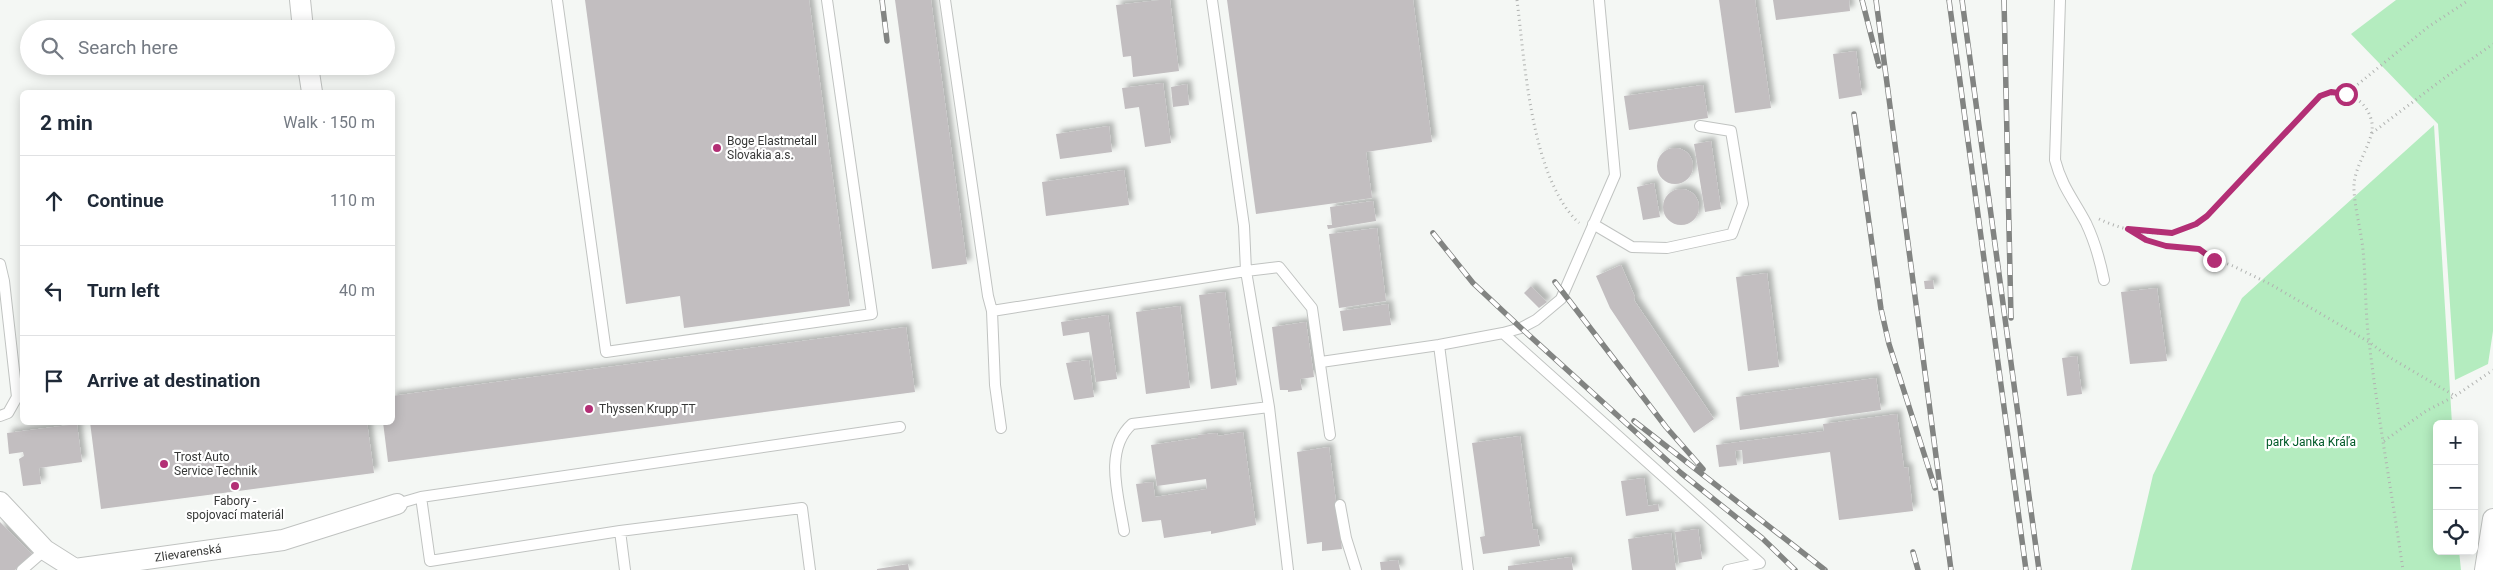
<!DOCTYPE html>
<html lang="en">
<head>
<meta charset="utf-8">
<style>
  :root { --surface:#fff; --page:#f2f2f3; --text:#1f2937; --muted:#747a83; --line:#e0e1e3 }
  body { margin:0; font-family:Roboto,sans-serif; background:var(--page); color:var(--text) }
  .controls { position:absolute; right:15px; bottom:15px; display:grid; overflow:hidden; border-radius:8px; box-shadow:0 2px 12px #0003 }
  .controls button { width:45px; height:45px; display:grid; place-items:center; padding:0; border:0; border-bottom:1px solid var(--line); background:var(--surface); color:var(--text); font:25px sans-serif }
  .stop { position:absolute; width:15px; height:15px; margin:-11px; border:4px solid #b32f75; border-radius:50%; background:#fff }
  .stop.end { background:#b32f75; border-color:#fff; box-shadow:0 1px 5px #0008 }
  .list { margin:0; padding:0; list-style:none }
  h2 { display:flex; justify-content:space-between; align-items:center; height:65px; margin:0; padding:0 20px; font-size:21px }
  h2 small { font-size:16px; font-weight:400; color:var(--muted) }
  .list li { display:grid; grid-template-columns:32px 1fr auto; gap:15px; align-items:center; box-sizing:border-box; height:90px; padding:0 20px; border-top:1px solid var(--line) }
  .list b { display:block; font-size:19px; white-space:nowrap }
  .list em { font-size:16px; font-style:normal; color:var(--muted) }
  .icon { flex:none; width:28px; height:28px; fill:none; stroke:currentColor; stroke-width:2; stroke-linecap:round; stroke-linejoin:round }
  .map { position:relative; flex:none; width:2493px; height:570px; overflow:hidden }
  .search { position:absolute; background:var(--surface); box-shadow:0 2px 12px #0003; left:20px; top:20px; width:375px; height:55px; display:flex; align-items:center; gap:12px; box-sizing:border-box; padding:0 18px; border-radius:28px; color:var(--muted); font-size:19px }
  .panel { position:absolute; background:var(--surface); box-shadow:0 2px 12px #0003; left:20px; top:90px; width:375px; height:335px; border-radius:8px }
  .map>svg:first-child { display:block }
</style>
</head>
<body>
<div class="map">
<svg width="2493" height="570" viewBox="0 0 2493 570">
  <defs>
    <filter id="shadow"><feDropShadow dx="4.5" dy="-4.5" stdDeviation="2.5" flood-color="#0004"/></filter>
  </defs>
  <rect width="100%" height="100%" fill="#f4f7f4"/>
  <path fill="#b4ecbf" d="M2396,0H2493V331L2488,364L2455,380L2438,124L2351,34Z
    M2434,125L2452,424H2437V551H2459L2461,570H2131L2153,475L2242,298Z"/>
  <path fill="#c2bec0" filter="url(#shadow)" d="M585,0H809L850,306L684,328L680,296L626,304Z
    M895,0H931L967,264L932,269Z
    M1160,0H1170L1179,71L1133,77L1131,56L1123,57L1116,5Z
    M1227,0H1413L1432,142L1366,152L1372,198L1256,214Z
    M1719,0H1755L1771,108L1735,113Z
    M1773,0H1849L1850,11L1776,20Z
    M1856,51L1862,95L1839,99L1833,54Z
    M1163,83L1171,143L1145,147L1139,107L1125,109L1122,88Z
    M1187,84L1189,105L1173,107L1171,87Z
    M1703,85L1708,118L1629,130L1624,96Z
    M1109,126L1112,152L1060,159L1056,134Z
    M1711,141L1721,209L1705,212L1694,144Z
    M1657 166a18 18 0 1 1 36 0a18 18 0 1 1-36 0Z
    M1124,170L1129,205L1046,216L1042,182Z
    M1654,183L1660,217L1643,220L1637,187Z
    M1663 207a18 18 0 1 1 36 0a18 18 0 1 1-36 0Z
    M1373,201L1376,221L1328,229L1327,225H1332L1330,207Z
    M1377,228L1386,301L1339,308L1329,234Z
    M1621,265L1635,297L1634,300L1714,419L1694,433L1610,308L1596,276Z
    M1767,273L1779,367L1748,371L1736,277Z
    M1933,280L1934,289H1925L1924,281Z
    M1531,286L1547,302L1539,308L1524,293Z
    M2157,288L2167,361L2130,364L2121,292Z
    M1225,292L1237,385L1211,389L1199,295Z
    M1388,304L1391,325L1343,331L1340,311Z
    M1180,306L1190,388L1146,394L1136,312Z
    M1108,315L1117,379L1096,382L1089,332L1063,336L1061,322Z
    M1306,322L1314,377L1300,379L1302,390L1288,392V390H1280L1272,327Z
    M906,327L915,392L388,462L383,422H392V396Z
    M2077,356L2082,394L2067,396L2062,358Z
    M1089,360L1094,397L1074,400L1066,363Z
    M1876,378L1881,410L1740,430L1736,397Z
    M1897,414L1904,468L1908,467L1913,511L1839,520L1830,452L1743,464L1742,450L1735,451L1737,465L1719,467L1716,445L1824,431L1823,424Z
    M90,422H367L374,473L101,509Z
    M77,424L82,462L39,468L41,484L23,486L19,459L24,456L23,452L9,454L7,433Z
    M1243,432L1256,525L1211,534V531L1164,538L1161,520L1142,522L1136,484L1153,482L1155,497L1207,489L1206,479L1157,486L1151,445L1198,438V435L1217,433L1218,436Z
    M1520,436L1533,530L1537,529L1540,546L1483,554L1480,537L1485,536L1472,443Z
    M1329,447L1342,549L1322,551V542L1307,544L1297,452Z
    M1644,478L1648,506L1658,504L1659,511L1626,516L1621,481Z
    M0,522L33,555L15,570H0Z
    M1698,529L1702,559L1679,563L1675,532Z
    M1671,533L1676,570H1632L1628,539Z
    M1571,557L1573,570H1508V566Z
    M1398,560L1400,570H1381L1380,562Z
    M908,564L909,570H877V569Z"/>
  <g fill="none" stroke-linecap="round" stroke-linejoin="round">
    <defs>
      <path id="lane" d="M557,0L606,352L872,314L827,0
        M945,0L988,296L992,311L1246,271L1269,407L1288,570
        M1212,0L1244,226L1246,271L1279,267L1312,308L1330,435
        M1599,0L1615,175L1561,299L1536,320L1521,328L1503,333L1760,563L1728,570
        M2060,0L2055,160C2062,187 2074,200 2086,223C2095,242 2100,260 2104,280
        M1593,224L1632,247L1667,248L1732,234L1743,204L1731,131L1700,126
        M0,264L4,281L17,397L8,413L0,416
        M992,311L995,385L1001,428
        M1439,345L1468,570
        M1321,362L1439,345L1503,333
        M397,504L421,497
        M1340,505L1346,538L1356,570
        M620,531L625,570
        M1124,531C1119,498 1103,450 1132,424L1269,407
        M22,570L45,550
        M810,570L802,508L620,531L430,561L421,497L900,427"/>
      <path id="street" d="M300,0L303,29
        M308,66L312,92
        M0,502L45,550L75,569L283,540L397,504
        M2485,570L2493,519"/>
    </defs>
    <use href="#lane" stroke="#c0c3c1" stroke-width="12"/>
    <use href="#street" stroke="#c0c3c1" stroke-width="22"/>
    <path stroke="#b0b2b0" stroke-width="3" stroke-dasharray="1 4" stroke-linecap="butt" d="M1517,0C1525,64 1531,178 1579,223
      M2346,94L2428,27L2469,0
      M2372,133L2443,79L2493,44
      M2099,219C2133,235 2177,241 2207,216C2220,206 2229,192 2241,179C2267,152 2292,123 2319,97C2340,89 2364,95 2371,119C2378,139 2352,165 2354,190C2355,210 2361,230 2363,250C2366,281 2365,311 2369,341C2378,418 2392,494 2403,570
      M2130,230L2146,240L2166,246L2199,249L2214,259L2233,266L2270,284L2369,342L2389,357L2455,396
      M2384,441L2426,411L2455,396L2493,370"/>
    <use href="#lane" stroke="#fff" stroke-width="10"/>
    <use href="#street" stroke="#fff" stroke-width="20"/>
    <defs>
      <path id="rail" d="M882,0L887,41
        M1862,0L1879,66
        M1876,0L1951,570
        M1949,0L2026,570
        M1962,0L2039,570
        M2004,0L2011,318
        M1854,114L1881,309L1889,344L1935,488
        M1433,233L1473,283L1521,328L1681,473L1762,538L1795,570
        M1555,282L1666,427L1703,469
        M1634,421L1825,570
        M1913,552L1918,570"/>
    </defs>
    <use href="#rail" stroke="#828482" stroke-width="5.5"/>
    <use href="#rail" stroke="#fff" stroke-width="4" stroke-dasharray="11" stroke-linecap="butt"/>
  </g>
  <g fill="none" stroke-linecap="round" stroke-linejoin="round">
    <path stroke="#b32f75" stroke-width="6" d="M2214,260L2199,249L2166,246L2146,240L2128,229L2172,233L2196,224L2207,216L2320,96L2331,92L2346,94"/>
  </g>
  <g fill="#b32f75" stroke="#fff" stroke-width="2">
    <circle cx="717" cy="148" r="5"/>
    <circle cx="589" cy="409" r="5"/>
    <circle cx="164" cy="464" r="5"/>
    <circle cx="235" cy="486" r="5"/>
  </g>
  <g text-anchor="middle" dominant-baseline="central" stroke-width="4.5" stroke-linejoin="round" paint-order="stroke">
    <g font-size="12" fill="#383938" stroke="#fff" text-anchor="start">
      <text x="727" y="141">Boge Elastmetall<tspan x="727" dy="14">Slovakia a.s.</tspan></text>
      <text x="599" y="409">Thyssen Krupp TT</text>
      <text x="174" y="457">Trost Auto<tspan x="174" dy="14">Service Technik</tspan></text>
      <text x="235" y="501" text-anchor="middle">Fabory -<tspan x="235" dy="14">spojovací materiál</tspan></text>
    </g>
    <g font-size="12" fill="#005a28" stroke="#fff">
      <text x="2311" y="442">park Janka Kráľa</text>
    </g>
    <g font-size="12" fill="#383938" stroke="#fff">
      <text transform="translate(188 553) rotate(-8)">Zlievarenská</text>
    </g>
  </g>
</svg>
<div class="controls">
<button>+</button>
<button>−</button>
<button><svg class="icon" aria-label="locate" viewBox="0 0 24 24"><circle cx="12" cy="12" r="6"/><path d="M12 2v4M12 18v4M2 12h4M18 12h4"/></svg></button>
</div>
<div class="stop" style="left:2346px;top:94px"></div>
<div class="stop end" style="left:2214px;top:260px"></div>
<div class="search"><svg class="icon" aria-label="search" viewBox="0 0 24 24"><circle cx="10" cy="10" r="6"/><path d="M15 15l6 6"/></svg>Search here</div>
<section class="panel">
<h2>2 min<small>Walk · 150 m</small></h2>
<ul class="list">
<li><svg class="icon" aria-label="ahead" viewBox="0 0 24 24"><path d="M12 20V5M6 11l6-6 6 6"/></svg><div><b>Continue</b></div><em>110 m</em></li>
<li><svg class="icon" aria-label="left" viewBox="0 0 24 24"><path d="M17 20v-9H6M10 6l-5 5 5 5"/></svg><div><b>Turn left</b></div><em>40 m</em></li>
<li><svg class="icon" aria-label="arrive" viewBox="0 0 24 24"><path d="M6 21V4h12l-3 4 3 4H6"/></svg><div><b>Arrive at destination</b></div></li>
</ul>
</section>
</div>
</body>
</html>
